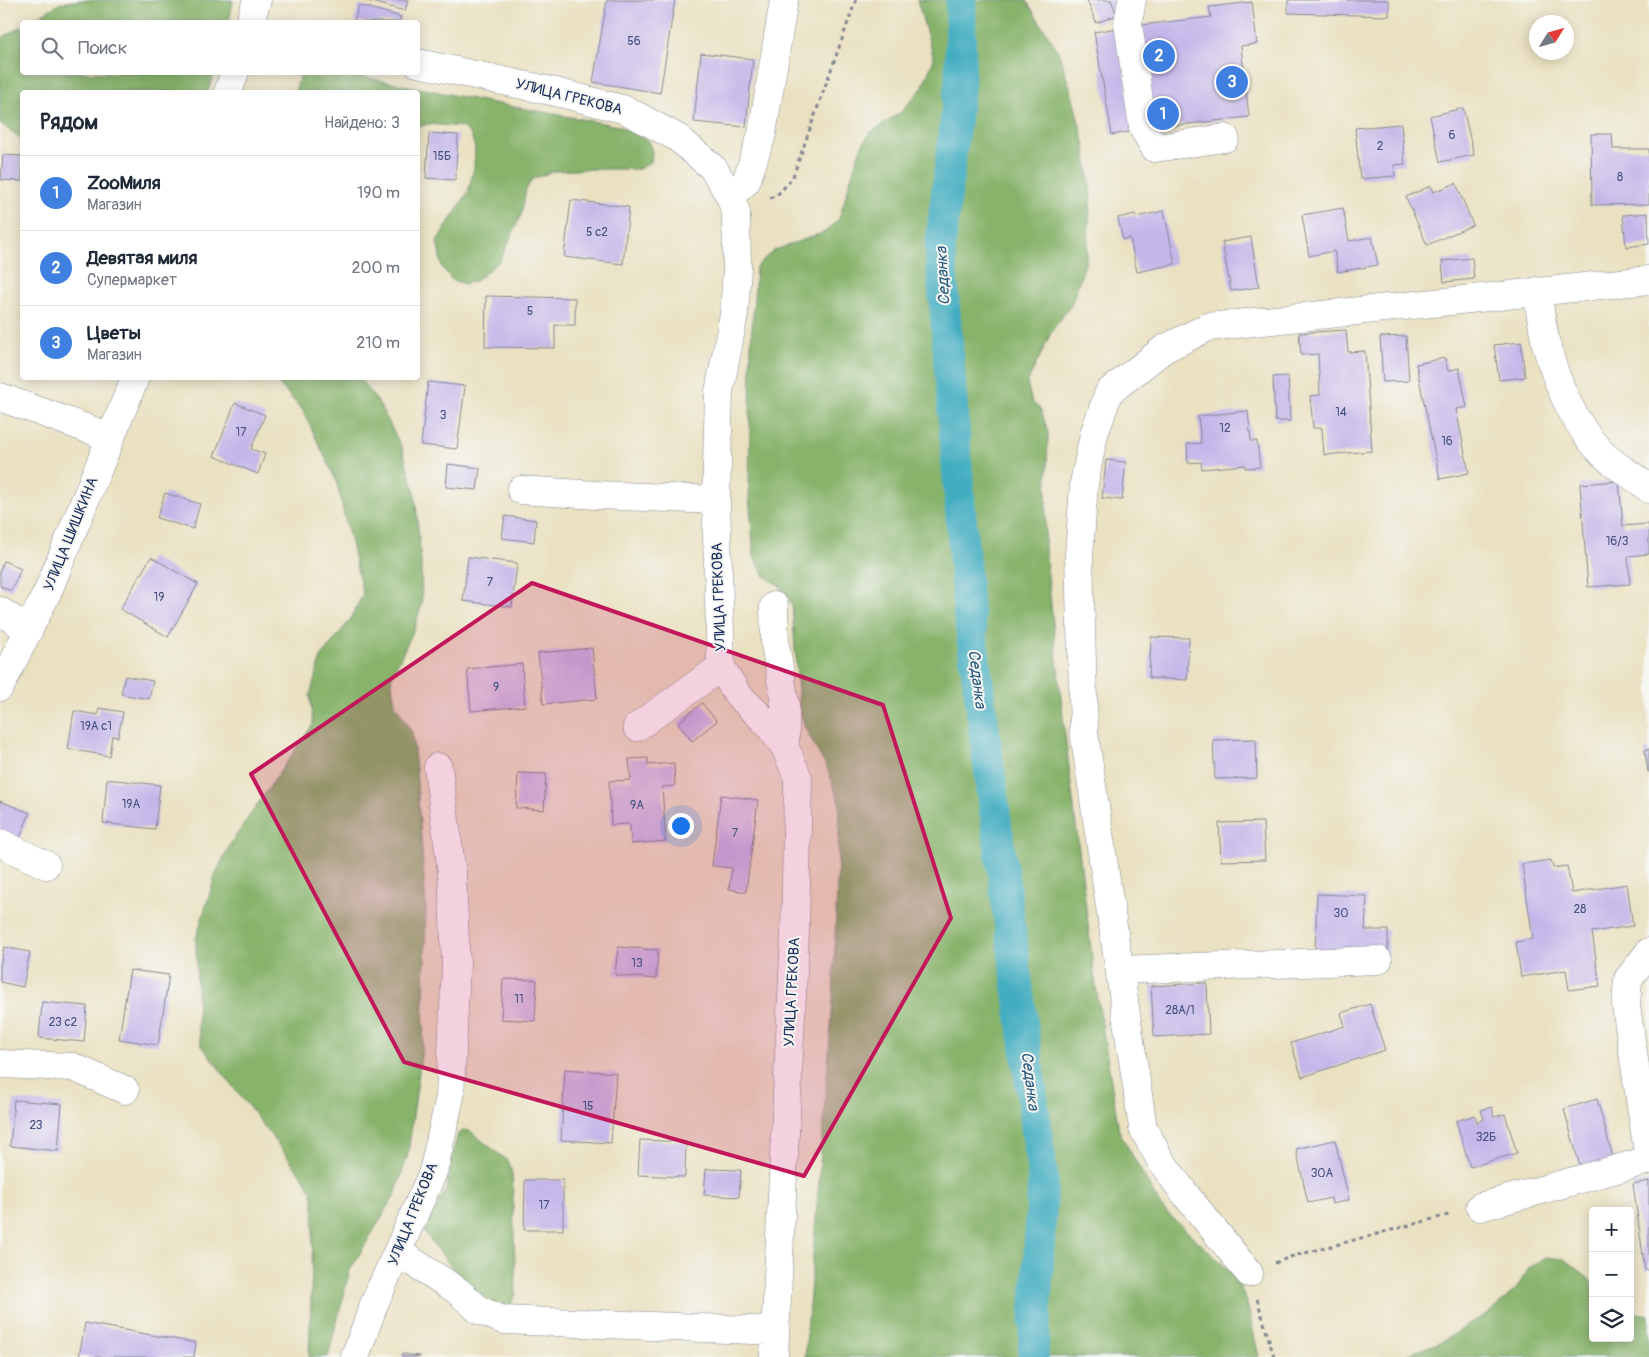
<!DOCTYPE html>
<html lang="ru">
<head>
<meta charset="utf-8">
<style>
  :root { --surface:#fff; --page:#f6f6f7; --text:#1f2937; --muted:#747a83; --line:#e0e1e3; --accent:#b5179e }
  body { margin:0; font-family:Pangolin,sans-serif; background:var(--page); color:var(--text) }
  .controls { position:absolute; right:15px; bottom:15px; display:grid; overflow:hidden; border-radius:5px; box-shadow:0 2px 12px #0003 }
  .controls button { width:45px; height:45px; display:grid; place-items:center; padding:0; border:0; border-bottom:1px solid var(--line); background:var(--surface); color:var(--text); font:25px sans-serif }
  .compass { position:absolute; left:1529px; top:15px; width:45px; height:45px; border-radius:50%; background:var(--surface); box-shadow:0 2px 12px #0003; rotate:53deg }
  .you { position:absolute; left:680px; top:825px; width:18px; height:18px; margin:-12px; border:4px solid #fff; border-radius:50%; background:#1a73e8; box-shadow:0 0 0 8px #1a73e833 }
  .badge { display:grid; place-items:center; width:32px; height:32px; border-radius:50%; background:var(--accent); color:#fff; font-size:16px; font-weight:700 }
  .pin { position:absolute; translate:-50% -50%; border:2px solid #fff; box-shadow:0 1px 5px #0006 }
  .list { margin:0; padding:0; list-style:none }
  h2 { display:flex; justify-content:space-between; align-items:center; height:65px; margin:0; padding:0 20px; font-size:21px }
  h2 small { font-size:16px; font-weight:400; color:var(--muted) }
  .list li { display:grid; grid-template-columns:32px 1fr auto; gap:15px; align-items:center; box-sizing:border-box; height:75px; padding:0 20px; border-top:1px solid var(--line) }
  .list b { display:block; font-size:19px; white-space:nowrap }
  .list p { margin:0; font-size:16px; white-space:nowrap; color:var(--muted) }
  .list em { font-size:16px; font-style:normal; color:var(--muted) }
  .icon { flex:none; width:28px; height:28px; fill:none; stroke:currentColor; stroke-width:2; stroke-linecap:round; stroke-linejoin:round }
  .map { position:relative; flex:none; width:1649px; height:1357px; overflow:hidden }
  .search { position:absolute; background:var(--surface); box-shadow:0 2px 12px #0003; left:20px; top:20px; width:400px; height:55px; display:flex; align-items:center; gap:12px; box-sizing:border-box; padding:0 18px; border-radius:5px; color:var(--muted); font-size:19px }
  .panel { position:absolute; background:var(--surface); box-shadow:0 2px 12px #0003; left:20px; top:90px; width:400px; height:290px; border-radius:5px }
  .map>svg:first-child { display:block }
</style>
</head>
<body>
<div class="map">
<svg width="1649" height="1357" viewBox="0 0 1649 1357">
  <rect width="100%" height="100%" fill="#f6f6f2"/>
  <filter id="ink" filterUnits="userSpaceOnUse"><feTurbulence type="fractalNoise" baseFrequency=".02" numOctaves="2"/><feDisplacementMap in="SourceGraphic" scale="10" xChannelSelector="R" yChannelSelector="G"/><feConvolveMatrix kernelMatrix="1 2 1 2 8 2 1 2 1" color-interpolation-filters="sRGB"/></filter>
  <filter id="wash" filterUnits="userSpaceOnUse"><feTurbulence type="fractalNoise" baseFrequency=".0096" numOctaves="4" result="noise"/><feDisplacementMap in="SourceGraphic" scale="20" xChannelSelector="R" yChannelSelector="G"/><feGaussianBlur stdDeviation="1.12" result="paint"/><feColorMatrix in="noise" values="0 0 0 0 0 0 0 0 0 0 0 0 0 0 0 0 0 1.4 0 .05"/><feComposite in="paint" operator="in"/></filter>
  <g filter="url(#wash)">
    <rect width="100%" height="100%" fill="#eae1c1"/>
    <path fill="#87b36b" stroke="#517164" d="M80,0H232L233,1L229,22H29L61,3Z
      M917,0H1026L1058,51L1071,91L1085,146L1091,198L1086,261L1071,305L1052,331L1027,383L1032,402L1041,410L1048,432L1045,548L1064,726L1094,974L1119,1131L1161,1207L1234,1275L1246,1299L1259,1357H805L833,1001L840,805L828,770L805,728L799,707L792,605L781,587L766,577L754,558L749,494L751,343L756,268L764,259L775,250L825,232L839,219L858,155L864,142L870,133L901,112L922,88L934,59Z
      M22,26V72L214,73L208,92H22V139L0,123V39Z
      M305,73H344L488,102L619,126L648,141L652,152L651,162L639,169H593L555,171L532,179L526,190L521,215L500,261L475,281L465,284L452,280L442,267L437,241L468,192L474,168L475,148L471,135L463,127L428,124L418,127V92H295L301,74Z
      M274,378H359L378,402L402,448L415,493L421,561L422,602L415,627L391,678L395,704L412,733L416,770L426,908L423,1041L408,1154L395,1195L350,1270L328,1357H309L314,1202L311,1190L303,1177L201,1045L198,1027L196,939L216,873L231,843L313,724L310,695L321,657L350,620L363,594L336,480L303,411Z
      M465,1130L471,1132L503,1157L509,1162L512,1173L516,1294L510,1306L498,1308L465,1284L425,1233L424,1226L446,1190L454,1149L458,1134Z
      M1545,1257L1564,1259L1593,1282V1338H1630V1313L1649,1316V1357H1400L1441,1342L1493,1310L1517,1288L1529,1268Z"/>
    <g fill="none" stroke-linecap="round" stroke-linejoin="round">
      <path stroke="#42adc1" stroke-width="31" d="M961,0L960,81L940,248L968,607L1043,1179L1033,1357"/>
    </g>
    <g id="blocks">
      <path fill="#c4b6e9" d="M364,0H408L405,11Z
        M607,0H675L660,93L593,82Z
        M1087,0H1111L1117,15L1096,23Z
        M1288,0H1389V16L1288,13Z
        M1252,2L1257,44L1241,46L1249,117L1153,128L1141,25L1211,17L1209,7Z
        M359,5L401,17L399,22H354Z
        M1117,28L1134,131L1112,135L1094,32Z
        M701,53L753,59L746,127L694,122Z
        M1463,108L1474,155L1440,162L1430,116Z
        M1401,124L1405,164L1394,165L1395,176L1360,179L1355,128Z
        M429,133L458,135L455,180L426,178Z
        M1591,134H1612L1613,149H1649V204L1592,205Z
        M3,155L22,156V181L1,180Z
        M1456,183L1473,225L1427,245L1406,197L1431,186L1434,192Z
        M571,200L629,207L623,264L564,257Z
        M1343,208L1349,241L1372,237L1378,265L1338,272L1334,251L1309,256L1302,215Z
        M1164,211L1175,264L1137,272L1130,238L1123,240L1118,218L1135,214L1136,217Z
        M1648,213L1649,244L1626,247L1623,215Z
        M1251,237L1259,287L1231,291L1222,242Z
        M1472,258L1474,279L1444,282L1442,261Z
        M486,296L575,298V325H555V348L485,347Z
        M1346,330L1348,352L1365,351L1372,451L1324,455L1322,428H1313L1310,396L1320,395L1318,354L1301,355L1299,333Z
        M1406,336L1409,381L1383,382L1380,337Z
        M1521,342L1525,377L1499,380L1494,345Z
        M1445,358L1448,371L1459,368L1467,407L1456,409L1469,473L1440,479L1416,364Z
        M1288,376L1290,421H1275L1273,377Z
        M428,382L465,386L457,449L421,445Z
        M235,403L265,415L251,449L265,454L258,474L214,456Z
        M1248,411L1251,441H1257L1260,467L1245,468V465L1202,469L1201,462L1188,463L1187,444L1201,443L1198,416Z
        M1106,460L1126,462L1122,500L1102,498Z
        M448,464L480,468L477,490L446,487Z
        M1619,481L1623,526L1649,524V554L1628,556L1630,584L1588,587L1580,484Z
        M165,493L200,504L193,529L157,518Z
        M505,516L536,520L534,542L502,538Z
        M151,557L198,584L168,637L120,609Z
        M468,557L517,563L512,607L463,601Z
        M4,561L21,569L11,591L0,586V570Z
        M1151,637L1189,638L1187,680L1149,678Z
        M592,648L597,699L543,704L538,653Z
        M522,664L525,706L471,711L467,669Z
        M125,676L153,681L149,699L121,694Z
        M702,703L717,721L692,741L678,723Z
        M99,708L123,712L118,737L112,736L109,756L68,749L74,711L98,715Z
        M1256,739L1257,778L1215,779L1213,740Z
        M1649,749V772H1648L1645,750Z
        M648,758V765L674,763L675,786L662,787L666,841L631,844L630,824L611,825L609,781L631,780L629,759Z
        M518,773L546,774L544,810L516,808Z
        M107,779L160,785L155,829L103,823Z
        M721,795L758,800L746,892L729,889L732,868L712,866Z
        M0,801L30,813L19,840L0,833Z
        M1263,822L1265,860L1221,861L1219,823Z
        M1551,860L1553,868L1567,866L1572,893L1627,884L1633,926L1592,932L1600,986L1569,990L1566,970L1521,977L1516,942L1533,939L1522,864Z
        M1317,894L1367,896L1365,930H1388V957L1315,954Z
        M4,947L30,952L23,987L0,982V966Z
        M618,947L658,950L656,979L615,975Z
        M130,970L169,975L158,1045L119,1039Z
        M503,979L537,980L535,1021L501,1019Z
        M1207,983L1209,1034L1154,1037L1151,986Z
        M42,1002L87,1006L84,1042L39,1038Z
        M1370,1004L1385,1050L1302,1077L1291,1043L1345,1026L1341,1013Z
        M565,1069L616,1073L611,1143L561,1140Z
        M1597,1099L1614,1161L1581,1170L1564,1109Z
        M14,1100L62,1104L58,1151L10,1146Z
        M1492,1107L1494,1117L1505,1114L1517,1153L1470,1167L1456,1121L1475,1115L1477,1122L1484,1119L1481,1110Z
        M640,1140L686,1142L685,1177L638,1175Z
        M1335,1140L1349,1200L1332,1204L1331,1198L1308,1203L1296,1149Z
        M706,1169L741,1170L739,1197L704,1195Z
        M525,1180H563V1230H524Z
        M1649,1181V1270H1645L1633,1184Z
        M85,1323L196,1343L194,1357H79Z
        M402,1354L420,1356V1357H402Z"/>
    </g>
  </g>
  <g filter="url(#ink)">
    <use href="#blocks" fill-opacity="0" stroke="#828890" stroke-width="1"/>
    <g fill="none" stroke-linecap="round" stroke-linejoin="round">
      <defs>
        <path id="minor" d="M1132,0L1128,23L1143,128L1155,148L1225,138
          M250,22L257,0
          M418,63L556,92L626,110L678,138L714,169L730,196L736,213L737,268L734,314L719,392L716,500L721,667L738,695L768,724L785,747L798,778L795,934L774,1357
          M228,92L235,72
          M730,196L746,182L762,134L784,0
          M1537,291C1540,308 1542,327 1546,344C1556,381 1573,423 1601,452C1614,466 1634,475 1649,489
          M0,397L110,437
          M521,490L597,495L716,500
          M774,606L775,644L785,703V747
          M0,611L29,630
          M0,687L48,591L135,378
          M637,727L721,667
          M0,843L46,865
          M1649,952L1628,979L1626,1006L1649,1159
          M1120,970L1378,960
          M0,1064L73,1067L125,1090
          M1480,1207L1649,1160
          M398,1252L458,1291L479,1310L503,1320L775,1331
          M1249,1273L1185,1194L1161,1161L1143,1128L1084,732L1079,556L1084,483L1094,434L1109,392L1164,349L1208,327L1649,280
          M355,1357L374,1304L433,1172L450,1097L456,965L452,873L438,767"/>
      </defs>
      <use href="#minor" stroke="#828890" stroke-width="29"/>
      <path stroke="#828890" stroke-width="3" stroke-dasharray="4 4" stroke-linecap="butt" d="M770,198L777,195L792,179L856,0
        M1275,1263L1290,1257L1452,1214
        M1257,1299L1274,1357"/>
      <use href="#minor" stroke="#fff" stroke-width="28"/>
    </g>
  </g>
  <path fill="#c2185b" fill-opacity="0.2" stroke="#c2185b" stroke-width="4" stroke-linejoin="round" d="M532,583L883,705L951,918L804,1176L404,1062L251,774Z"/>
  <g text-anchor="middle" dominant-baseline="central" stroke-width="4" stroke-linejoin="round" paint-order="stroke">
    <g font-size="12" fill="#455181">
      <text x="634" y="41">56</text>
      <text x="1452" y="135">6</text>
      <text x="1380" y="146">2</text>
      <text x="442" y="156">15Б</text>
      <text x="1620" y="177">8</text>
      <text x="597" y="232">5 с2</text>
      <text x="530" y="311">5</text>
      <text x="1341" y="412">14</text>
      <text x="443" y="415">3</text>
      <text x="1225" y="428">12</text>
      <text x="241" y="432">17</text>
      <text x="1447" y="441">16</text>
      <text x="1617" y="541">16/3</text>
      <text x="490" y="582">7</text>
      <text x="159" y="597">19</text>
      <text x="496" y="687">9</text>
      <text x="96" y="726">19А с1</text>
      <text x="131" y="804">19А</text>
      <text x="637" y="805">9А</text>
      <text x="735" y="833">7</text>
      <text x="1580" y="909">28</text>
      <text x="1341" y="913">30</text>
      <text x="637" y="963">13</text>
      <text x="519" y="999">11</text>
      <text x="1180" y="1010">28А/1</text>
      <text x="63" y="1022">23 с2</text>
      <text x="588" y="1106">15</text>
      <text x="36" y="1125">23</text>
      <text x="1486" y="1137">32Б</text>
      <text x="1322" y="1173">30А</text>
      <text x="544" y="1205">17</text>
    </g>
    <g font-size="15" fill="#1b2f5e" stroke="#f6f6f2">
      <text transform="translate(569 97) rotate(14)">УЛИЦА ГРЕКОВА</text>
      <text transform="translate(71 534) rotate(-68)">УЛИЦА ШИШКИНА</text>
      <text transform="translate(719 597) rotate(-92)">УЛИЦА ГРЕКОВА</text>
      <text transform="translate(792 992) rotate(-87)">УЛИЦА ГРЕКОВА</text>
      <text transform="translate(413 1214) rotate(-68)">УЛИЦА ГРЕКОВА</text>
    </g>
    <g font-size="16" font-style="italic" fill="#295b81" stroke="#f6f6f2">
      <text transform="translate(943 276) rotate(-93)">Седанка</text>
      <text transform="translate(977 679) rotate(83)">Седанка</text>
      <text transform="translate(1030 1081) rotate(83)">Седанка</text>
    </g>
  </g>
</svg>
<div class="controls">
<button>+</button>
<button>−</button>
<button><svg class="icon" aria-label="layers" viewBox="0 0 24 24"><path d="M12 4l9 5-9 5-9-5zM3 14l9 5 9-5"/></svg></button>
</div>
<svg class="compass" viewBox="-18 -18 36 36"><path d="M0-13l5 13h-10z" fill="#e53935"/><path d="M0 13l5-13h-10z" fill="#747a83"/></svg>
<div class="you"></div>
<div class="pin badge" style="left:1163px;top:114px;background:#3f7fe0">1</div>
<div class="pin badge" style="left:1159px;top:56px;background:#3f7fe0">2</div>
<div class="pin badge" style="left:1232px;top:82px;background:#3f7fe0">3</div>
<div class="search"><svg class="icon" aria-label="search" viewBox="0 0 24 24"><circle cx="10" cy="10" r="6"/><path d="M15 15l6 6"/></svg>Поиск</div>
<section class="panel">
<h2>Рядом<small>Найдено: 3</small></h2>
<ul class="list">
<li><span class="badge" style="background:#3f7fe0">1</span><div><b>ZooМиля</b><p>Магазин</p></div><em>190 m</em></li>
<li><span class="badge" style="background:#3f7fe0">2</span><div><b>Девятая миля</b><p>Супермаркет</p></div><em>200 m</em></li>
<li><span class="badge" style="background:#3f7fe0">3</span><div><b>Цветы</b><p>Магазин</p></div><em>210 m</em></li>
</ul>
</section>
</div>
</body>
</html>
